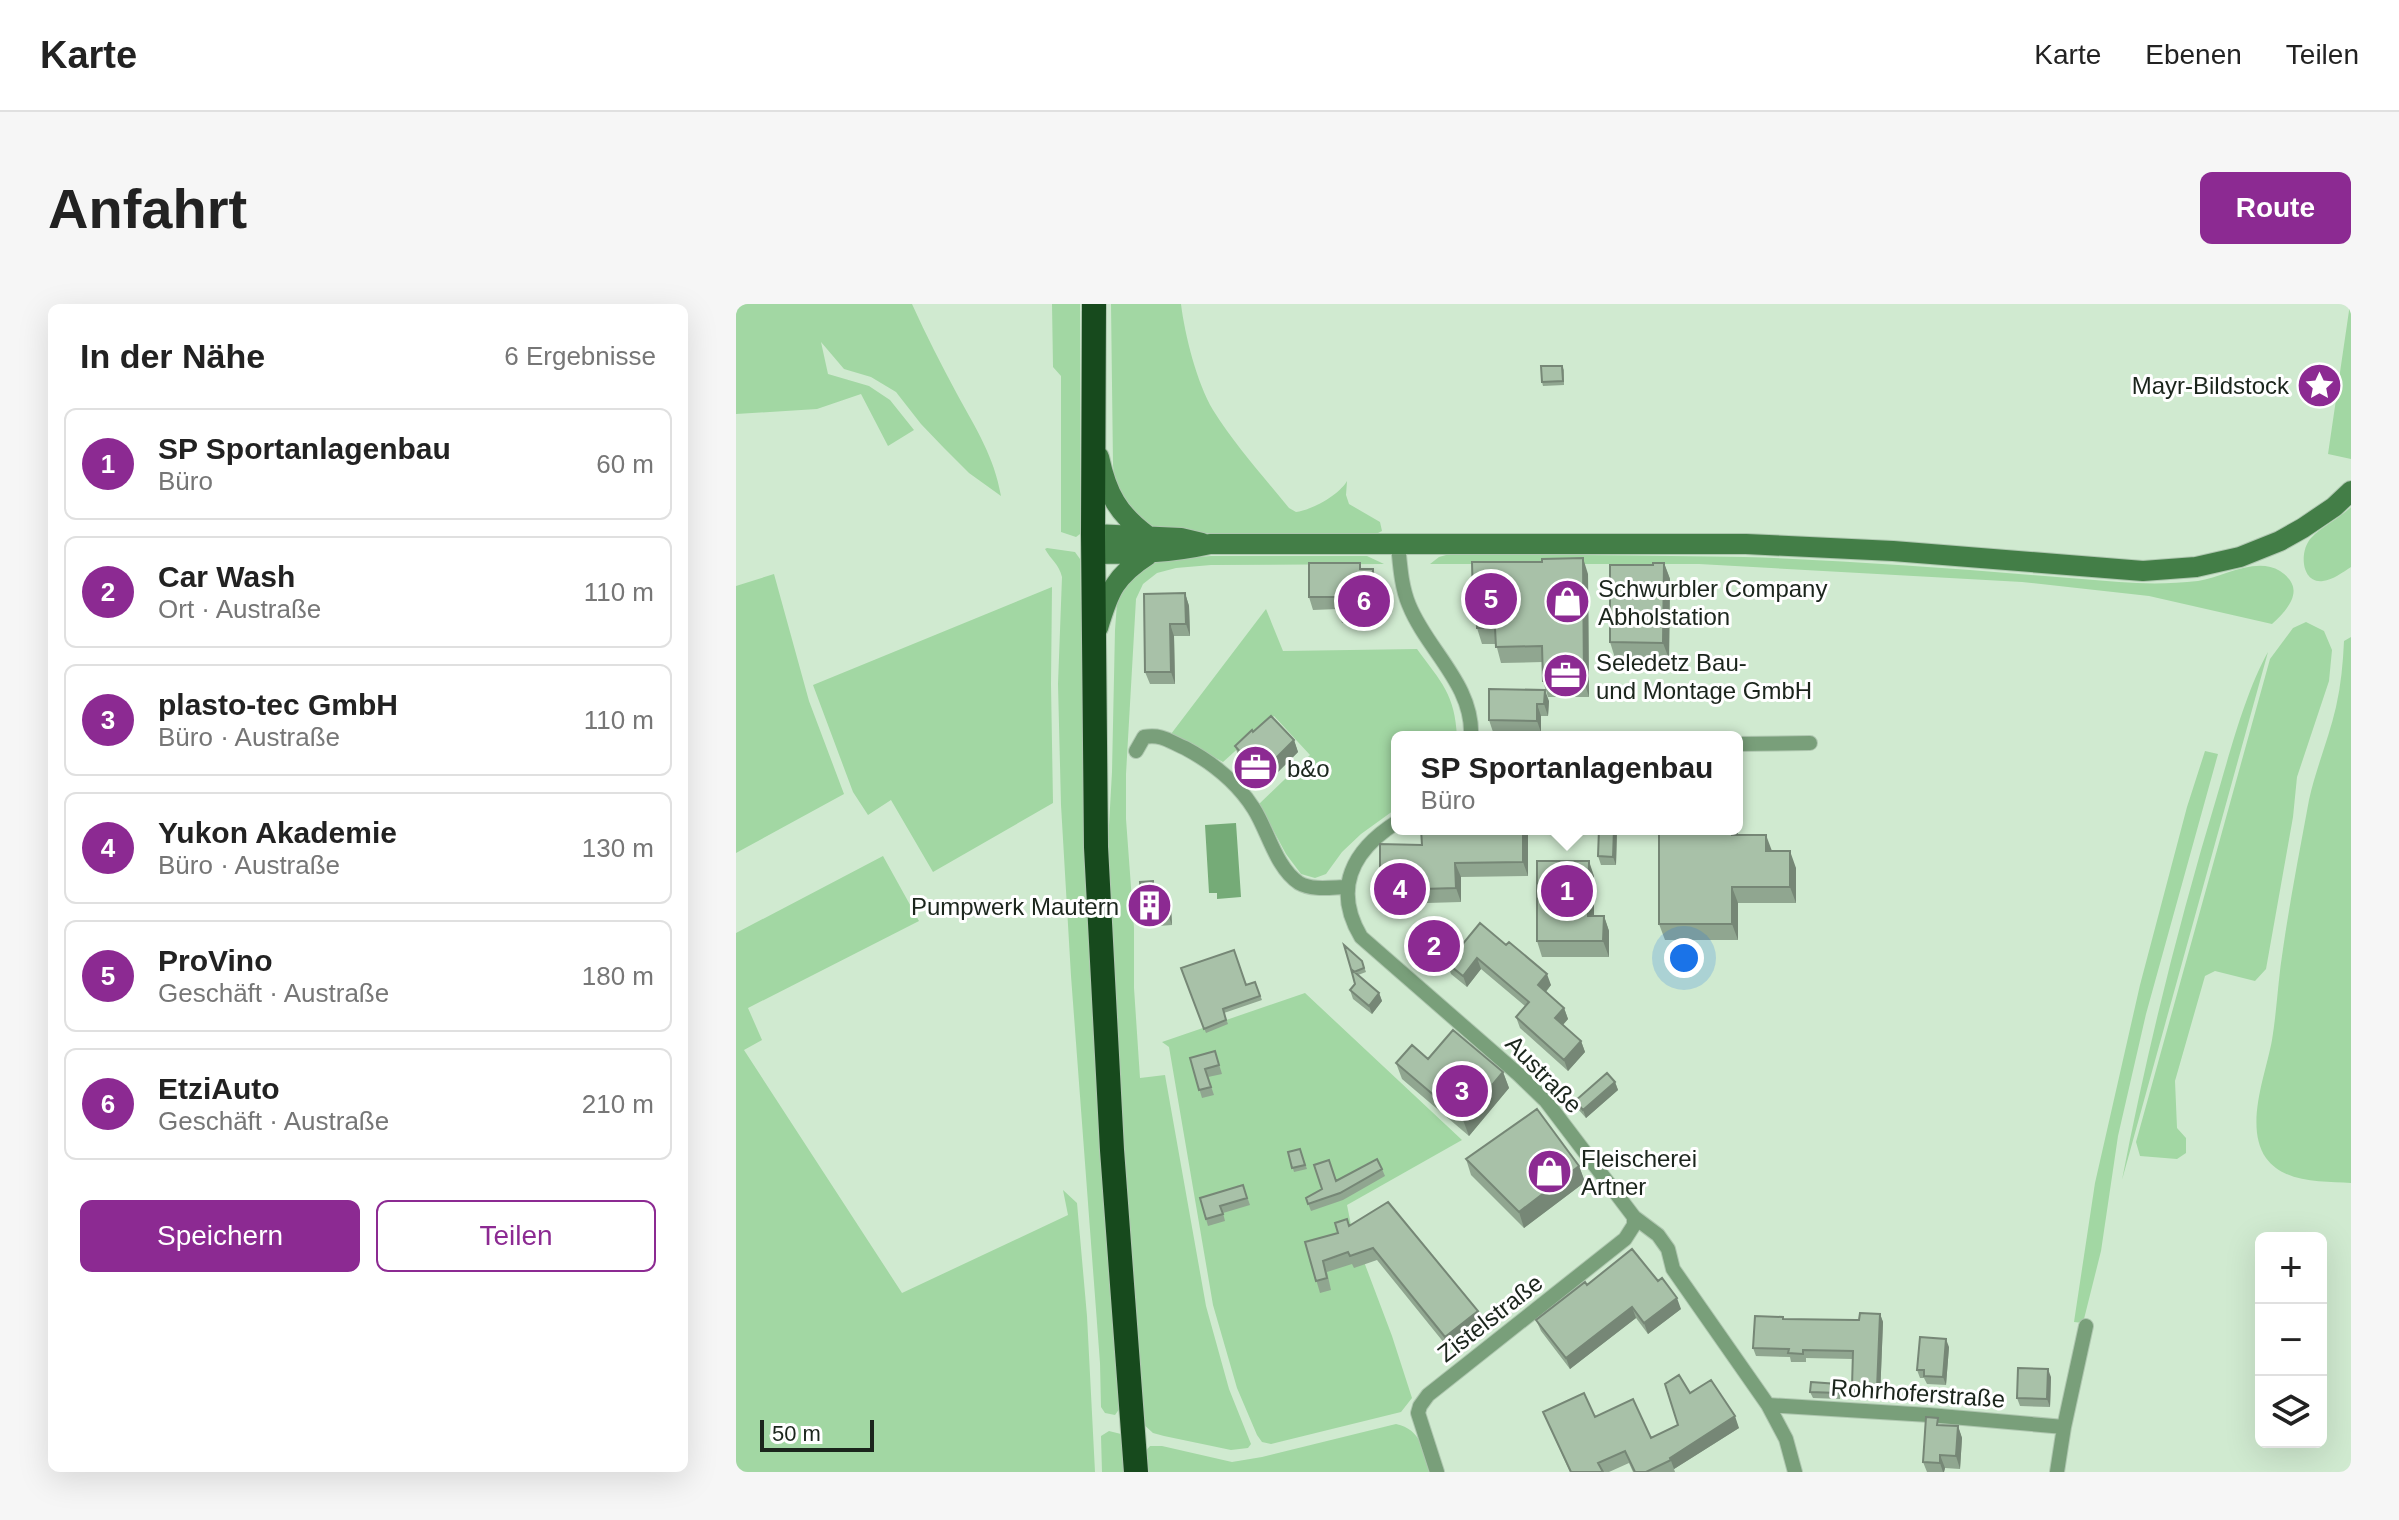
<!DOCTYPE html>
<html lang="de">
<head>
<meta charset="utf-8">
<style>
  :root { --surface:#fff; --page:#f6f6f6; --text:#222; --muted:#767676; --line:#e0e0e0; --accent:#8c2a92 }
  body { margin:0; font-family:Helvetica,sans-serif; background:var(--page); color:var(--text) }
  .controls { position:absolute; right:24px; bottom:24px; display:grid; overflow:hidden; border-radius:12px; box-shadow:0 8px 32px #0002 }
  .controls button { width:72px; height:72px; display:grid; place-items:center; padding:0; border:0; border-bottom:2px solid var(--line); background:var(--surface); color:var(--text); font:40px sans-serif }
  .scale { position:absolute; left:24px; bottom:20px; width:114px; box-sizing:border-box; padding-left:8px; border:4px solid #1b251c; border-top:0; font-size:22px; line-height:28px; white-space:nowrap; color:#1b251c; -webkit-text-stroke:6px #fff; paint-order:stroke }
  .you { position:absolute; left:948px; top:654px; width:28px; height:28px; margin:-20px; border:6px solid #fff; border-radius:50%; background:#1a73e8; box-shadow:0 0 0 12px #1a73e833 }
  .badge { display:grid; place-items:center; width:52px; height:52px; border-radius:50%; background:var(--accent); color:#fff; font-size:26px; font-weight:700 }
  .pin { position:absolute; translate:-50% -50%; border:4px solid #fff; box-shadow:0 2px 8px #0006 }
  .popup { position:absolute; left:655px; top:427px; width:352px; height:104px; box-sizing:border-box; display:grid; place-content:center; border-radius:12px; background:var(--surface); filter:drop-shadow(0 2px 6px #0005); font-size:26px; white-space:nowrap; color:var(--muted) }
  .popup b { font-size:30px; color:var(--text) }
  .popup::after { content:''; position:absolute; left:50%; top:100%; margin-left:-16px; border:16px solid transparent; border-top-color:var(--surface) }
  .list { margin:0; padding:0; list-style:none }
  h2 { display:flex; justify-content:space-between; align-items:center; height:104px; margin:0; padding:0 32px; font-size:34px }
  h2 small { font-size:26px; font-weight:400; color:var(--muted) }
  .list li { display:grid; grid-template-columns:52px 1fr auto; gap:24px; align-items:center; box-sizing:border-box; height:112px; margin:0 16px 16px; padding:0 16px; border:2px solid var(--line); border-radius:12px }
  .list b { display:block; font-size:30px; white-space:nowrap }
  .list p { margin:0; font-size:26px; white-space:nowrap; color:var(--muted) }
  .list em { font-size:26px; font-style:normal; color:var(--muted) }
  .actions { display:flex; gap:16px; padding:24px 32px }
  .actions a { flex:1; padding:18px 0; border:2px solid var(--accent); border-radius:12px; text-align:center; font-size:28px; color:var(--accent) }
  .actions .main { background:var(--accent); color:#fff }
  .icon { flex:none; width:44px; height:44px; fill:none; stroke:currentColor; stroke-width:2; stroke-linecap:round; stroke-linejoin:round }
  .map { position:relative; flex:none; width:1615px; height:1168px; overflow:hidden; border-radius:12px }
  header { display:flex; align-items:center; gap:48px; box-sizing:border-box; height:112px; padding:0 40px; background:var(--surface); border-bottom:2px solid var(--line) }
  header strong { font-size:38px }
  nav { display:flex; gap:44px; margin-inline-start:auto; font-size:28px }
  .intro { display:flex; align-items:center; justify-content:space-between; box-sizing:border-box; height:192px; padding:0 48px }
  h1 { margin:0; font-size:56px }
  .button { padding:20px 36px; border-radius:12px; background:var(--accent); color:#fff; font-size:28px; font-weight:700 }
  main { display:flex; gap:48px; padding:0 48px }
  aside { flex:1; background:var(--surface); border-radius:12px; box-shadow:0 8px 32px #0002 }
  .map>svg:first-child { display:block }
</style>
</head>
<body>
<header>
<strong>Karte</strong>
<nav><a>Karte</a><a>Ebenen</a><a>Teilen</a></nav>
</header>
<div class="intro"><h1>Anfahrt</h1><a class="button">Route</a></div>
<main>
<aside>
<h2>In der Nähe<small>6 Ergebnisse</small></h2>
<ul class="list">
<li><span class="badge">1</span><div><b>SP Sportanlagenbau</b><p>Büro</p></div><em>60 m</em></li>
<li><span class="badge">2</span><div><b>Car Wash</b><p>Ort · Austraße</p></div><em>110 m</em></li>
<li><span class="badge">3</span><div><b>plasto-tec GmbH</b><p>Büro · Austraße</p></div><em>110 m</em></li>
<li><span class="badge">4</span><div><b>Yukon Akademie</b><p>Büro · Austraße</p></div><em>130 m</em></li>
<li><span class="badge">5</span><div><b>ProVino</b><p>Geschäft · Austraße</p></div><em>180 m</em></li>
<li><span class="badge">6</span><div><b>EtziAuto</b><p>Geschäft · Austraße</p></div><em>210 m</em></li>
</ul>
<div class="actions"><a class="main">Speichern</a><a>Teilen</a></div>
</aside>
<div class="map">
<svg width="1615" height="1168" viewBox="0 0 1615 1168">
  <rect width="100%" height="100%" fill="#d0ead0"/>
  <path fill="#a2d7a3" d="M0,0H176C190,31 205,60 221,90C240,125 258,152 265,192L233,169L208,144L185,120L160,88L135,73L108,65L85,38L92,70L133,82L154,96L178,126L152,142L125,90L81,105L0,110Z
    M316,0H344V230L340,233L325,228V72L317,63Z
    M375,0H445C449,32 461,79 477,106C499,141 527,172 553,204L560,208C576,206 603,191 611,177L610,191L613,200L644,218L646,227L642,229H456L419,223L399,214L379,181L377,161Z
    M1614,0H1615V155L1592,150Z
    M1615,203V263C1607,268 1597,276 1587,277C1565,280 1563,247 1575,234C1586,222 1603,215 1615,203Z
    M311,244L339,248L344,255L350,543L384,1104L379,1111L369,1109L365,1103L364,1059L335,672L325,501L322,380L326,273C323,260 315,256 309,245Z
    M717,249C814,251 911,251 1008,253C1133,257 1258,268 1383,278C1409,280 1436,280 1462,277C1487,273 1520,252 1544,267C1571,285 1552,305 1536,320L1413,292L1286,278L963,260H694L703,253Z
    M475,252H631L648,260L475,261L440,264L421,269L407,280L400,295L390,470V515L398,624V684L404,774L429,771L470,1002L493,1085L515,1140L512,1144L495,1146L428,1132L417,1129L405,1118L377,682L372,539L376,468L379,326L381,299L386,282L410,261L425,256Z
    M38,270L73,397L108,490L0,549V282Z
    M316,283L315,380L317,499L197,568L155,496L132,511L117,488L77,381Z
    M530,305L547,347L681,345C705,378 719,390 721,433H661V504L625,530L606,548L590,570L579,574L565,570L550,550L523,500L574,451L538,412L487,458L435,430Z
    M1570,318L1588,327L1596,346L1593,377L1561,473L1557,513L1530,665L1519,677L1479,667L1469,672L1439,777L1441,824L1450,834V849L1441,855L1404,852L1400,838L1534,355L1557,324Z
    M1615,333V879C1588,877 1549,880 1530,854C1508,822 1530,770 1536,736C1541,706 1542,675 1547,645C1554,596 1564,545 1573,496C1580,464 1593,434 1600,403C1605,381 1607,359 1608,337Z
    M1532,348L1386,876C1411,746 1443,618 1481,492C1494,448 1510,387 1532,348Z
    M1469,447L1482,450L1410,710L1382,832L1365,947L1347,1019L1338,1018L1359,879L1404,681L1451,503Z
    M147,552L183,617L12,704L26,736L8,746L166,989L332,911L327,886L341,899L351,1012L359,1168H0V629Z
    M569,689L726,836L611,901L616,926L656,1032L676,1094L665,1108L535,1140L526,1138L521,1131L501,1084L477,1001L433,743L426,738Z
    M660,1120C686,1126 686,1145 694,1168H410L408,1149L414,1142H426L496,1158L526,1153Z
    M373,1127L385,1130L390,1168H366L365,1132Z"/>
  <path fill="#75ab77" d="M500,519L505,593L481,595V589H473L469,521Z"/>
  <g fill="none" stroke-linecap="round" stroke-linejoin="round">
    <defs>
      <path id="street" d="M662,240C664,260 665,282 673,301C691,346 738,381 735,433
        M1001,440L1074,439
        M400,447L408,433C426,430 433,437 449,444C477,459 501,478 518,505C532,527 540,564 563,579C577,587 597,583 612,583
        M661,518C617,546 596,584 625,633L782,770L810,797L898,913L922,931L932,945L937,965L1032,1101L1050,1135L1059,1168
        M1032,1101L1193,1111L1328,1123
        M701,1168L682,1109L684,1102L692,1091L889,935L898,921V913
        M1321,1168L1328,1123L1350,1022"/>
      <path id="secondary" d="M363,153C371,190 382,210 412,232
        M357,230L445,234L466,239
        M357,250C397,250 435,249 474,240H1010L1157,247L1407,267L1460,263L1504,253L1544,237L1567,224L1598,203L1615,187
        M362,324C373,287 379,272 412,251"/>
      <path id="highway" d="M358,0L357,230L360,543L376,846L400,1168"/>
    </defs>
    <use href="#street" stroke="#afc7b0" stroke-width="16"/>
    <use href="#secondary" stroke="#afc7b0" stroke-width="22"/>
    <use href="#highway" stroke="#afc7b0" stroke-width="26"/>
    <use href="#street" stroke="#799f7a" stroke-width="14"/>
    <use href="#secondary" stroke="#437e47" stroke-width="20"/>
    <use href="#highway" stroke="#174a1d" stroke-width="24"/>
  </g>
  <path fill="#90a690" d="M826,62L828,66V81L807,82L806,78Z
    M928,259L934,275L933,355L879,354L874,338L917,261Z
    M626,265L641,277V319H606L602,305L577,306L573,293Z
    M852,270L853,393H812L807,377V358L765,359L760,340H746L741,324L740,308L737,298Z
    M449,289L453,302L454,332H438L439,380H414L409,368Z
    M753,385L813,397L812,412H805V428H757L753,416Z
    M517,428L558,436L562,448L528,482L503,454L499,442Z
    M1001,501L1002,504V531L1036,547L1060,564V599H1002V636H929L923,620L1001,525Z
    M685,525H792V572L725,573V598L691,599L690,595L649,594L644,580L686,541Z
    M863,525H881L880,561H865L862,552Z
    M858,572V612H868L873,627V653H806L801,637Z
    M417,577L420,585L421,597L432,596L435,604L436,621L409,623L406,615Z
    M744,619L815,681L810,688L828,704L832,715L827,721L845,737L849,748L832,767L784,724L780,713L789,702L745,665L731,683L715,670L711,659Z
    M713,624L716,632L692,660L682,651L679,643Z
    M608,641L626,657L630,668L622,671L643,689L646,697L636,710L617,695L614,686L619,680Z
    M445,664L510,681L519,678L526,696L488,709L492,720L470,729Z
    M479,747L486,770L472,773L478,791L466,794L454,754Z
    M692,755L767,768L773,784L733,832L666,775L660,759Z
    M879,778L882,786L850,814L842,805L839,797Z
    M564,845L571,865L558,868L552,848Z
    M730,855L843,862L849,878L788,924L735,871Z
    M646,865L649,872L607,896L575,907L570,894L600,877Z
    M507,881L514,901L487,909L489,917L472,922L470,915Z
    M613,922L742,1007L746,1018L713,1045L641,956L618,964L616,960L591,968L595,986L584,989L569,938L602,929Z
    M851,981L945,1005L912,1030L900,1014L834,1065L805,1027L800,1016Z
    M1144,1010L1147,1018L1144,1093L1118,1092L1116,1083L1117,1055L1070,1054V1058H1055L1054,1053L1020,1052L1017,1044L1048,1015L1120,1016Z
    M1213,1043L1210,1081L1191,1080L1188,1074H1184L1181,1066Z
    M1315,1073L1314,1103L1284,1102L1281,1094Z
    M1104,1086V1095L1077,1094L1074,1088Z
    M954,1089L1003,1124L938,1165L939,1168H897L893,1159L873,1168H834L807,1108L859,1113L915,1134L942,1121Z
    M1205,1121L1222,1122L1226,1134L1224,1165L1209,1164L1208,1168H1191L1187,1158Z"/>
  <path fill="#768776" d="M847,254L852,270L853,393L848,377Z
    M928,259L934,275L933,355L927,339Z
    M637,265L641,277V319L637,307Z
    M449,289L453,302L454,332L450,320Z
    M434,320L438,332L439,380L435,368Z
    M809,386L813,397L812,412L808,400Z
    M801,400L805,412V428L801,417Z
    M558,436L562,448L528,482L524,470Z
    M1001,501L1002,504V547L996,531V525H1001Z
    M787,525H792V572L787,558Z
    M878,525H881L880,561L877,553Z
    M1030,531L1036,547V563L1030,547Z
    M1054,547L1060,564V599L1054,583Z
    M853,557L858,572V627L852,612Z
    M719,559L725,573V598L720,584Z
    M417,577L420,585L421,605L418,597Z
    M996,583L1002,599V636L996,620Z
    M432,596L435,604L436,621L433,613Z
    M868,612L873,627V653L867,637Z
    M713,624L716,632L692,660L689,652Z
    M741,654L745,665L731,683L727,672Z
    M811,670L815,681L806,692L802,681Z
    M643,689L646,697L636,710L633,702Z
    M828,704L832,715L823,725L819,714Z
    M845,737L849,748L832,767L828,756Z
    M767,768L773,784L733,832L727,816Z
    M879,778L882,786L850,814L847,806Z
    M843,862L849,878L788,924L783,908Z
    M941,994L945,1005L912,1030L908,1019Z
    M896,1003L900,1014L834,1065L830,1054Z
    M742,1007L746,1018L713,1045L709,1033Z
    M1144,1010L1147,1018L1144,1093L1141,1085Z
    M1210,1035L1213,1043L1210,1081L1207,1073Z
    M1312,1065L1315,1073L1314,1103L1311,1095Z
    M999,1112L1003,1124L938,1165L934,1154Z
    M1222,1122L1226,1134L1224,1165L1220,1152Z
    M1204,1151L1209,1164L1208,1168H1207L1204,1159Z"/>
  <path fill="#a8c1a8" stroke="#768776" stroke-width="2" d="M805,62H826L827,77L806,78Z
    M847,254L848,377H807L806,342L760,343L759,324H741L740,298H737L736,258H806V255Z
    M573,259H624V265H637V307H602V293H573Z
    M917,259H928L927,339L874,338V261H917Z
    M449,289L450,320H434L435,368H409L408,290Z
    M753,385L809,386L808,400H801V417L753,416Z
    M535,412L558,436L524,470L499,442L516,426L517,428Z
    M685,525H787V558L719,559L720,584L686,585V581L644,580V540L686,541Z
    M863,525H878L877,553L862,552Z
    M923,525H996V531H1030V547H1054V583H996V620H923Z
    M801,557H853L852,612H868L867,637H801Z
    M417,577L418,597L432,596L433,613L406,615L404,578Z
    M702,615L713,624L689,652L679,643Z
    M744,619L770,641L773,638L811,670L802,681L828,704L819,714L845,737L828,756L780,713L793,698L741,654L727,672L711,659Z
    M608,641L626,657L628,664L618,668L615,665Z
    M498,646L510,681L519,678L524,692L487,705L490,716L468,725L445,664Z
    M615,665L643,689L633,702L614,686L619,680Z
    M717,726L767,768L727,816L660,759L676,741L692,755Z
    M479,747L483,761L469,765L475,783L463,786L454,754Z
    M871,769L879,778L847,806L839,797Z
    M801,805L843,862L783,908L730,855Z
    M564,845L569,861L556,864L552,848Z
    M641,855L646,865L604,889L572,900L570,894L586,885L578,861L593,856L600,877Z
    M507,881L511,894L484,902L487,910L470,915L464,894Z
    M652,898L742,1007L709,1033L637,944L614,952L612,948L587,957L591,974L580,977L569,938L602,929L599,919L611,915L613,922Z
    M896,945L922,977L926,974L941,994L908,1019L896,1003L830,1054L800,1016L849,978L851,981Z
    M1124,1009L1144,1010L1141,1085L1116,1083L1117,1047L1067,1046V1050L1052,1049L1053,1045L1017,1044L1019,1012L1047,1013V1015L1120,1016H1123Z
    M1184,1033L1210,1035L1207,1073L1188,1072V1066H1181Z
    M1282,1064L1312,1065L1311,1095L1281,1094Z
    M943,1071L954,1089L975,1076L999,1112L934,1154L935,1156L910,1168H899L889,1147L862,1159L867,1168H835L807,1108L848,1089L859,1113L897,1095L915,1134L942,1121L929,1080Z
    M1075,1078L1102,1080V1089L1074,1088Z
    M1190,1113L1202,1114L1201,1121L1222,1122L1220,1152L1204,1151V1159L1187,1158Z"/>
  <defs>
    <symbol id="sight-disc" viewBox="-11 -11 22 22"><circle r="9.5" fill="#8c2a92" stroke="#fff"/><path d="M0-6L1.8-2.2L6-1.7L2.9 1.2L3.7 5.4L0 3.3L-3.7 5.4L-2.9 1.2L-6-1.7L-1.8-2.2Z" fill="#fff"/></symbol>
    <symbol id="shop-disc" viewBox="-11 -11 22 22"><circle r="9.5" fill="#8c2a92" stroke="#fff"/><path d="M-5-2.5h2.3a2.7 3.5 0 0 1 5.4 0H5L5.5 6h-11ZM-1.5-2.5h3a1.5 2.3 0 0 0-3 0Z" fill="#fff"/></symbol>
    <symbol id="office-disc" viewBox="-11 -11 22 22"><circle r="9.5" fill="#8c2a92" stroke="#fff"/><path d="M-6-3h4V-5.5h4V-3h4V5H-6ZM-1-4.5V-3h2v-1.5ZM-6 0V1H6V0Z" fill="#fff"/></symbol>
    <symbol id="building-disc" viewBox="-11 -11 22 22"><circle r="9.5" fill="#8c2a92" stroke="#fff"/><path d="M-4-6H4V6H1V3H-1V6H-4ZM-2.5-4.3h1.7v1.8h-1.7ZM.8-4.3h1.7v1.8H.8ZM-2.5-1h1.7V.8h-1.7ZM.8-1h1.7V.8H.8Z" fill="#fff"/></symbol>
  </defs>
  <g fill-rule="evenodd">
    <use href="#sight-disc" x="1558" y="56" width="51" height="51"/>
    <use href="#shop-disc" x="806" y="272" width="51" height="51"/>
    <use href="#office-disc" x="804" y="346" width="51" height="51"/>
    <use href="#office-disc" x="494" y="438" width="51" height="51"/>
    <use href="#building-disc" x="388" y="576" width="51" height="51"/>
    <use href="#shop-disc" x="788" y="842" width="51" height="51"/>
  </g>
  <g text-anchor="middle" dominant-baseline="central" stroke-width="6" stroke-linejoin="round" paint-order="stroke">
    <g font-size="24" fill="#1b251c" stroke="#fff" text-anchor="start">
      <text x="1553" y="81" text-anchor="end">Mayr-Bildstock</text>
      <text x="862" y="284">Schwurbler Company<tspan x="862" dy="28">Abholstation</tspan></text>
      <text x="860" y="358">Seledetz Bau-<tspan x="860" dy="28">und Montage GmbH</tspan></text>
      <text x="551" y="464">b&amp;o</text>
      <text x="383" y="602" text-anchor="end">Pumpwerk Mautern</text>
      <text x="845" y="854">Fleischerei<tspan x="845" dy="28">Artner</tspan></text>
    </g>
    <g font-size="24" fill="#1b251c" stroke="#fff">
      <text transform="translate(808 770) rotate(46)">Austraße</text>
      <text transform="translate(754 1014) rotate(-38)">Zistelstraße</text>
      <text transform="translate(1182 1089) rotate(4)">Rohrhoferstraße</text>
    </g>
  </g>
</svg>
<div class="controls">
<button>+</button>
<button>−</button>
<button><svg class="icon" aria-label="layers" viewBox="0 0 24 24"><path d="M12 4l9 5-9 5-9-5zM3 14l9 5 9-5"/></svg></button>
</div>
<div class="scale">50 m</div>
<div class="you"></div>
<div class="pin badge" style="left:831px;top:587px">1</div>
<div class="popup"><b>SP Sportanlagenbau</b>Büro</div>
<div class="pin badge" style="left:698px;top:642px">2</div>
<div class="pin badge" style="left:726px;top:787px">3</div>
<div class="pin badge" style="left:664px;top:585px">4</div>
<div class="pin badge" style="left:755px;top:295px">5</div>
<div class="pin badge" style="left:628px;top:297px">6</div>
</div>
</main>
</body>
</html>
